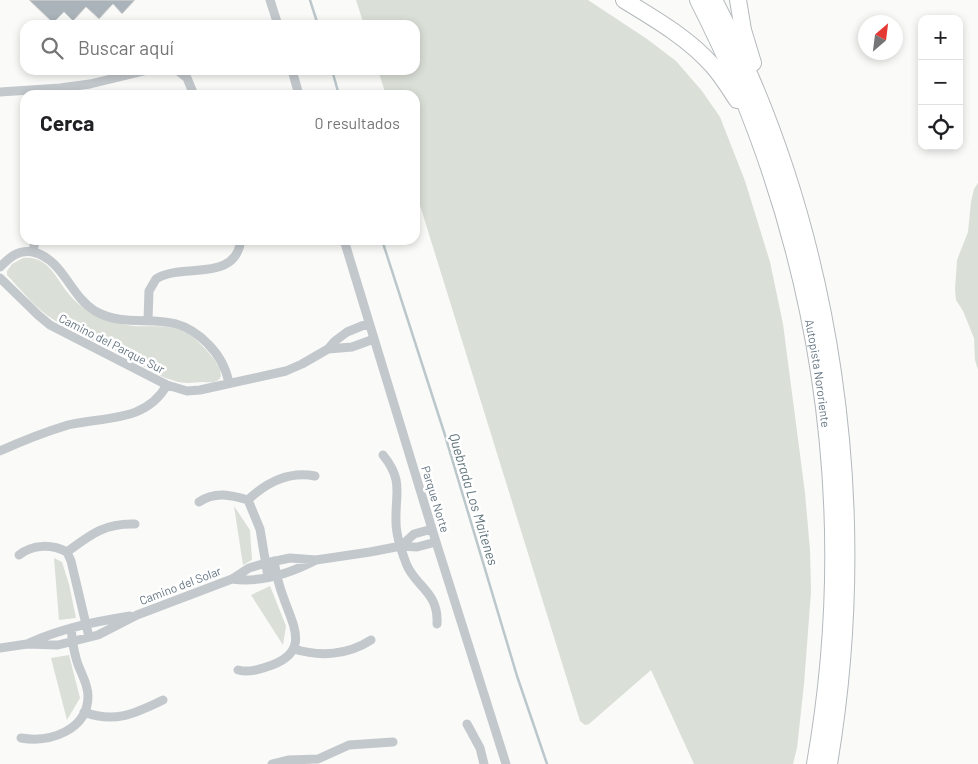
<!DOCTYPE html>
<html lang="es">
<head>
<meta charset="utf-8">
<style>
  :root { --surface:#fff; --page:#f6f6f6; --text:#202124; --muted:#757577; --line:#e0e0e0 }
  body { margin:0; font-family:Barlow,sans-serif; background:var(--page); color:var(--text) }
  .controls { position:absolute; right:15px; top:15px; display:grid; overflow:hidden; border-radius:10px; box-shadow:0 2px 8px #0003 }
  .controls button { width:45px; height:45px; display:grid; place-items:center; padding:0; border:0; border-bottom:1px solid var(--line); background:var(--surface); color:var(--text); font:25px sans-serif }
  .compass { position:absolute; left:858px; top:15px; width:45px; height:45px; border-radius:50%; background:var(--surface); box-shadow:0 2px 8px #0003; rotate:28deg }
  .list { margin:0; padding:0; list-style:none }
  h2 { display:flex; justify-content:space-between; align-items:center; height:65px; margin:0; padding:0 20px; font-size:21px }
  h2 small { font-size:16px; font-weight:400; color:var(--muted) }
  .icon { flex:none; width:28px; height:28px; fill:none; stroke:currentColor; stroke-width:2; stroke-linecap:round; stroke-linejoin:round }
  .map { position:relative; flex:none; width:978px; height:764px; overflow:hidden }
  .search { position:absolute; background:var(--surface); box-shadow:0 2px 8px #0003; left:20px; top:20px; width:400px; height:55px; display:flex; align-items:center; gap:12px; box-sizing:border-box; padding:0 18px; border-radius:15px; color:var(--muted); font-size:19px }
  .panel { position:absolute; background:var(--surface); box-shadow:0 2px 8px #0003; left:20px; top:90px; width:400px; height:155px; border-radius:15px }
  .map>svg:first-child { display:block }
</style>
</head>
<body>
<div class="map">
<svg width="978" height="764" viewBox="0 0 978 764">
  <rect width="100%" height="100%" fill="#fafaf8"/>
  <path fill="#dadfd7" d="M356,0H588L647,39L676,61L702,91L720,117L745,181L770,262L783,324L805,493L810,550L811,592L804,684L797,748L793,764H694L651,670L589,724L585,725L580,721L415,189V95H386L378,70H415V25H364Z
    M978,183V370L975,360L974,338L963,311L956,300L955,289L957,260L968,232L971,202L974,189Z
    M23,258C48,255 55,277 68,293C74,301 82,307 90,313C103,320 119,324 134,326C154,327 174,323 192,336C199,342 232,373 217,381C213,383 206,382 202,382C191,383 182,384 172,380C156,376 143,365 128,357C104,344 77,335 54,320C36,309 22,291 7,275V271L12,264Z
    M234,506L250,530L252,560L243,565Z
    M54,558L62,562L69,584L76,618L59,620Z
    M270,586L286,626L283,645L251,595Z
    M69,655L80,698L67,720L51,658Z"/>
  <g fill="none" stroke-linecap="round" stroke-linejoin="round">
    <path stroke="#bbc7cb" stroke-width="2.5" d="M310,0L318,25
      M332,70L339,95
      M382,240L444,432L517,676L547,764"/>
  </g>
  <path fill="#aab3b9" stroke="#dcdcda" d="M29,0H135L122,14L113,4L99,19L86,7L73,21L64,12L53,23Z"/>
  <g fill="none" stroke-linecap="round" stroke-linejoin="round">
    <defs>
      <g id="highway">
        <path d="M624,0C655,19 688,38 712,65C722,76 729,88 737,100"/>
        <path id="s1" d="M698,0C819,237 861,502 815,764"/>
        <path d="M714,0C835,232 872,507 829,764"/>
        <path d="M738,0L743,30L753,63"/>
      </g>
    </defs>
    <use href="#highway" stroke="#b4b9bd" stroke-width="18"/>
    <path stroke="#c3c8cc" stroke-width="9" d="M270,0L278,25
      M177,70L187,78L194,95
      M292,70L299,95
      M0,92L60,88L90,84L148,70
      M344,240L436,542L506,764
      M33,252L35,240
      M0,267C9,258 18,249 33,252C63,259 70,296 95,311C134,333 170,304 208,344C219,355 226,368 229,383
      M0,278L38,315L50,325L167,385L187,391L200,390L286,371L302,364L328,349L335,341L347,332L369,323
      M148,320L149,291L156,279C182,262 235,284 241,240
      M328,349L352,347L374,339
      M0,451C22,441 45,432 68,425C105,416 145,423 167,385
      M383,455C404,481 395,493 396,522C396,535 401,550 406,563C414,586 439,591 437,624
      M248,500C267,482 289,471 315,476
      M199,502C215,491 231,495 248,500L260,529L268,577
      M401,546L414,534L432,529
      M67,552L71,561L89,637
      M19,555C33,544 52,544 67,552C90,535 104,523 135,524
      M232,579C261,583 291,573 316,560
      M29,643C63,628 93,622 130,616
      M0,648L27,644L58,645L98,635L137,615L232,579L249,568L266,563L290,558L316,560L370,552L401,546L417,547L436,542
      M294,649C320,657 348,655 371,640
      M238,670C250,673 260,669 272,665C309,651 294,627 284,599C279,586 276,574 274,561
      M84,712C115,724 136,713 163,700
      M467,724L480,748L484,764
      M21,738C50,743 88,730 88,696C88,682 79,671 76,658C73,648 72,638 71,628
      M272,764L288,760L318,759L349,745L393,742"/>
    <use href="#highway" stroke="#fff" stroke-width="16"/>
  </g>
  <g text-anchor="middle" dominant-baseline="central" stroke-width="5" stroke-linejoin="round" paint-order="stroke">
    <g font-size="12" fill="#657683" stroke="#fff">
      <text transform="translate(112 343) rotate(27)">Camino del Parque Sur</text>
      <text stroke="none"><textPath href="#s1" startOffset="394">Autopista Nororiente</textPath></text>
      <text transform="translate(436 499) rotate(73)">Parque Norte</text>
      <text transform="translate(180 585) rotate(-21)">Camino del Solar</text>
    </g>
    <g font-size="14" font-style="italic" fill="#60757c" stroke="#fff">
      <text transform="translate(474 499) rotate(73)">Quebrada Los Maitenes</text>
    </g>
  </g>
</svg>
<div class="controls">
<button>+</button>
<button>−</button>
<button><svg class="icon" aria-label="locate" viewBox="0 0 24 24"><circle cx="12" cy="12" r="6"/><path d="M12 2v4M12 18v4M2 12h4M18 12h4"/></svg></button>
</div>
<svg class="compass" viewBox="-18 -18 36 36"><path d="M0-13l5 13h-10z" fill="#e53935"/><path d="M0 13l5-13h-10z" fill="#757577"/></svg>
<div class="search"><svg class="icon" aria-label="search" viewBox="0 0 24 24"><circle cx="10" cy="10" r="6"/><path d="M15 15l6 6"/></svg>Buscar aquí</div>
<section class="panel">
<h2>Cerca<small>0 resultados</small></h2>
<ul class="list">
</ul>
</section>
</div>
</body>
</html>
